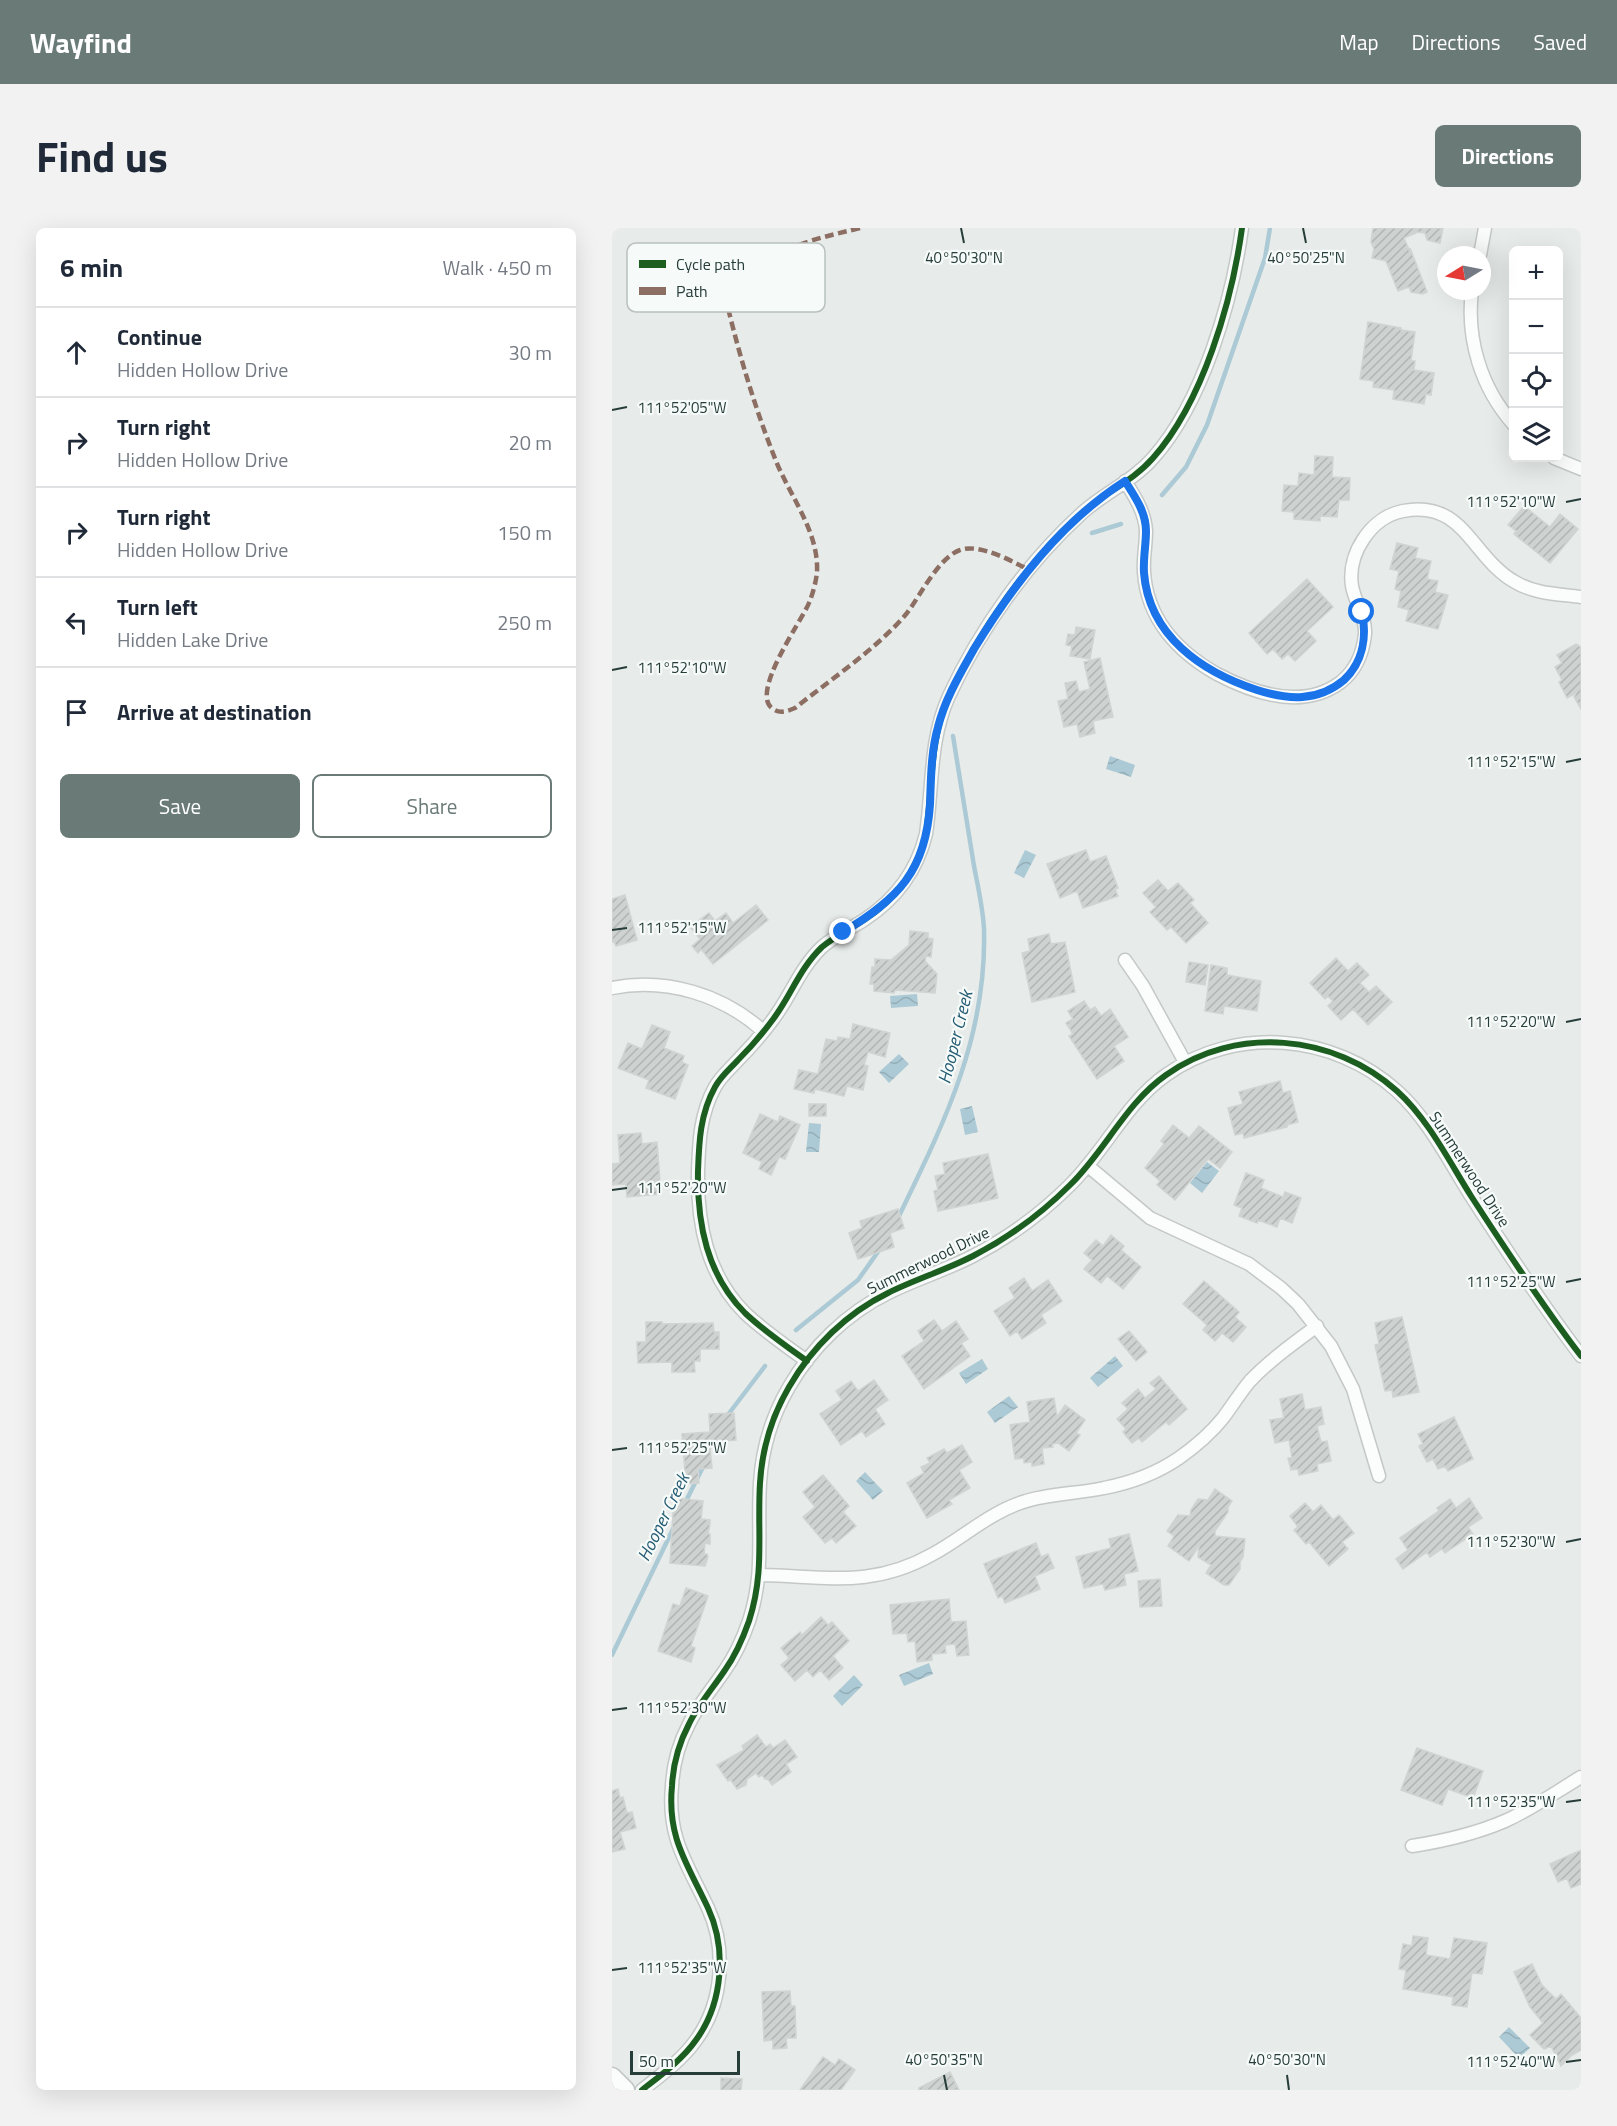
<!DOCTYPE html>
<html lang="en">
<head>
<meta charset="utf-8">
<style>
  :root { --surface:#fff; --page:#f2f2f3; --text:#1f2937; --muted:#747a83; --line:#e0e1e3; --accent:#6a7a77 }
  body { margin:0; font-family:"Titillium Web",sans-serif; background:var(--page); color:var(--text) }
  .controls { position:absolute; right:18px; top:18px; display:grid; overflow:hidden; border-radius:9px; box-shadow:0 6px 24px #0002 }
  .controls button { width:54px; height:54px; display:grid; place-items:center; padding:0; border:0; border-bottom:2px solid var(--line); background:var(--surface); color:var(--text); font:30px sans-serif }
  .compass { position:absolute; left:825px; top:18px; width:54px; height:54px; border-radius:50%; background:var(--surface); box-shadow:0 6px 24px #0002; rotate:260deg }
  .scale { position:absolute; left:18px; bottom:15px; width:110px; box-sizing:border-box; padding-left:6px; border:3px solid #263d3a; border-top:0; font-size:16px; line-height:21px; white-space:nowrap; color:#263d3a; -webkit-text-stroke:4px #f6faf8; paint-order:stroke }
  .stop { position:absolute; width:18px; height:18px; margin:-14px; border:4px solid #1a73e8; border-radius:50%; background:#fff }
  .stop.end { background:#1a73e8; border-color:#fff; box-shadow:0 2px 6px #0008 }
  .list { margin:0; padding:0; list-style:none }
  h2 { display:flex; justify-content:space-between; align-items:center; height:78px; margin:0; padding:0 24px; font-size:26px }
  h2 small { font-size:20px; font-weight:400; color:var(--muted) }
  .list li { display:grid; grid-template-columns:39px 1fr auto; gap:18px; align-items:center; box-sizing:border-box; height:90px; padding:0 24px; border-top:2px solid var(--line) }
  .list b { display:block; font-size:22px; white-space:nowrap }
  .list p { margin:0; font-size:20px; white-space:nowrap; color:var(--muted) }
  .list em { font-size:20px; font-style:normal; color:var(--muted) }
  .actions { display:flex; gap:12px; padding:18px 24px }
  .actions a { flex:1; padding:14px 0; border:2px solid var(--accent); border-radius:9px; text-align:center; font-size:21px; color:var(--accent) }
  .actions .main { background:var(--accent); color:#fff }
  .icon { flex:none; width:33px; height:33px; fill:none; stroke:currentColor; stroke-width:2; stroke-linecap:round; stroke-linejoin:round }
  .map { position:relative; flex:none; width:969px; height:1862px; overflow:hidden; border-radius:9px }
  header { display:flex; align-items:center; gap:36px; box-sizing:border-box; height:84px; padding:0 30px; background:var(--accent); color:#fff }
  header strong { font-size:28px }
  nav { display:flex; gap:33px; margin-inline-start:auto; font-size:21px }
  .intro { display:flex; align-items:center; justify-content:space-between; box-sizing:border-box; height:144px; padding:0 36px }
  h1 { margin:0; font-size:42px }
  .button { padding:15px 27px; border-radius:9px; background:var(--accent); color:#fff; font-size:21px; font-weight:700 }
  main { display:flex; gap:36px; padding:0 36px }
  aside { flex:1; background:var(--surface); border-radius:9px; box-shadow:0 6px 24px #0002 }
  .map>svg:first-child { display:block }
</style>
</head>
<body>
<header>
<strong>Wayfind</strong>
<nav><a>Map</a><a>Directions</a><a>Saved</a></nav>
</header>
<div class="intro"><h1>Find us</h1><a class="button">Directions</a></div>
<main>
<aside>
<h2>6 min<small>Walk · 450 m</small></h2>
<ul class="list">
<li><svg class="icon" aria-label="ahead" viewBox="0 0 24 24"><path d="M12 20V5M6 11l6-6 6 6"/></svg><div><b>Continue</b><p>Hidden Hollow Drive</p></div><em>30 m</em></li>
<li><svg class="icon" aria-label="right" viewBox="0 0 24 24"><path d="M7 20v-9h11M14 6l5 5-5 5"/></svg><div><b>Turn right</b><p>Hidden Hollow Drive</p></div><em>20 m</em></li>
<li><svg class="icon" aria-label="right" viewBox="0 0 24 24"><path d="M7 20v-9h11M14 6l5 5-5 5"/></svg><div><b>Turn right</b><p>Hidden Hollow Drive</p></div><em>150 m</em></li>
<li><svg class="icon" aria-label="left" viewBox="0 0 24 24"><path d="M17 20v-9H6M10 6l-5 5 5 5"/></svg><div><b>Turn left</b><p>Hidden Lake Drive</p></div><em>250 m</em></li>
<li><svg class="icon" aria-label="arrive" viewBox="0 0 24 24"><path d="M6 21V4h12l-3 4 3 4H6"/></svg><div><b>Arrive at destination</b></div></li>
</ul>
<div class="actions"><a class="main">Save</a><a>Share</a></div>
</aside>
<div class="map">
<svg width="969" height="1862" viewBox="0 0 969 1862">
  <defs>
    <pattern id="water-waves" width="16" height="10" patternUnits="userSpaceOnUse" patternTransform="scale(1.5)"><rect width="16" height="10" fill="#accad5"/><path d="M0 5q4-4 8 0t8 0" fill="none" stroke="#94aeb8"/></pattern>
    <pattern id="building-hatch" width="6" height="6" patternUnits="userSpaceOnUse" patternTransform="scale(1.5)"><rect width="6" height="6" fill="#ced3d1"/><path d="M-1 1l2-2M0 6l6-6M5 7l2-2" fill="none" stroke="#b1b6b4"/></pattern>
  </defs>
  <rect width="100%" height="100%" fill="#e7ebe9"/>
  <path fill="url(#water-waves)" d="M498,528L523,537L519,549L494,541Z
    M413,622L424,627L412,650L402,645Z
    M305,766L306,778L279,780L278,768Z
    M287,826L297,836L277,855L267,844Z
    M360,878L366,904L353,907L348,881Z
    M197,895L209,896L207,924H194Z
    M595,934L607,943L590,965L578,955Z
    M503,1128L511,1138L486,1159L478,1150Z
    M370,1131L376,1141L354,1156L347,1145Z
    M397,1168L406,1179L383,1195L375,1184Z
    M253,1244L271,1263L261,1272L244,1253Z
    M317,1435L321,1446L292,1458L287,1447Z
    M242,1447L251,1457L230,1478L221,1468Z
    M897,1799L918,1820L907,1830L887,1809Z"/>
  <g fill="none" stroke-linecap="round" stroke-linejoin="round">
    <path stroke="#accad5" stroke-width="4.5" d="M550,267L574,239L595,197L653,30L658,0
      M480,305L509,296
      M286,990C332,895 375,810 372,701C371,680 366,659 362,638C355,595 348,551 341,508
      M184,1102L246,1052L268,1021
      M115,1188L153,1138
      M73,1275L92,1237
      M0,1427L62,1299"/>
  </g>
  <path fill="url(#building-hatch)" stroke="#d0d4d2" stroke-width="1.5" d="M761,0H831L828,15L815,12L813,5L806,4L792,10L798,24V20L815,64L811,66L799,64L797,59L786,63L774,33L760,30L762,21L759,14Z
    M756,94L789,100V102L803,104L799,133H803L802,142L822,145L819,167L814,166L812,176L781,171L782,162L761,159L762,153L748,151Z
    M703,228L721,229L720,249L738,250L737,272H727L725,289L708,288V293L682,291V284L670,283L672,257L686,258L687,245L702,247Z
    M912,278L938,299L948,286L966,301L938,335L902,306L904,303L896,297Z
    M785,315L806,320L803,330L819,333L815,351L826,353L823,364L836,367L826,401L794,393L797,382L786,379L789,363L783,361L787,343L778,341Z
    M695,351L721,379L695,403L704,413L683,433L676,426L670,431L661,421L655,426L637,405Z
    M464,399L483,402L478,431L458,428L460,418L454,417L456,406L463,407Z
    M964,416L969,419V481L962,469L964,465L955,470L947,454L950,452L943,439L950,435L945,427Z
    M488,430L501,489L481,493L483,505L468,509L465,496L452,499L446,473L456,471L453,455L464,453L467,464L478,461L472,434Z
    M474,622L478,634L494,628L506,660L503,661L506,668L471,680L465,663L448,670L435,636Z
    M546,652L556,663L566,655L582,672L578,675L596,695L574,715L559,699L555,702L538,684L544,679L531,665Z
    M13,667L25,712L4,718L2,714H0V671Z
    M144,677L156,692L101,736L89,721L86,725L80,718L88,711L78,699L97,685L103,693L114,685L121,695Z
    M298,703L316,705V710L321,711L319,729L314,728L313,733L325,746L323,765L283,762L282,765L262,763V756H258L260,739H263V731L279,732L297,717Z
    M437,706L439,716L453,714L463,764L420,774L410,725L418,723L416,711Z
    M724,730L736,743L745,735L757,747L748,755L757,764L764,758L780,774L756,797L741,781L729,792L716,778L721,773L716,768L713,771L698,755Z
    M577,734L596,737L593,757L574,754Z
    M599,737L615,740V747L649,753L645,783L612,778L611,786L593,783Z
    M472,773L478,782L483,779L489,788L498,781L516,809L502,818L512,833L485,851L457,808L461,806L454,795L461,791L456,783Z
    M241,796L278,805L273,829L256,824L252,837L256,838L251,862L235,858L232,868L203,861L202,865L182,861L187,842L206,846L214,811L225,813L226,809L238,811Z
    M40,797L58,804L52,820L72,828L70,834L76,837L63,871L34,860L37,852L6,840L16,815L30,821Z
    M668,853L671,865L678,863L686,894L675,897V899L632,910L631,905L623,907L616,880L631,876L627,864Z
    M197,876H214V888H197Z
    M148,886L166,894L168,888L188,897L173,931L167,929L159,947L147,941L150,934L131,925Z
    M561,897L577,910L587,898L620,924L608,940L596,931L563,972L545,957L548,953L533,940L552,916L549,913Z
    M29,905L30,916L45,914L49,966L15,969L14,956L0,957V936L8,935L6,907Z
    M376,926L386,970L326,983L322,963L326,962L323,948L333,946L331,935Z
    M634,945L652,952L649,960L671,969L673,964L689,970L680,995L668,990L665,999L646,992L645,995L627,988L630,980L622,977Z
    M286,981L292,1000L278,1005L282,1019L246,1031L237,1005L250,1000L248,993Z
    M499,1007L512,1018L509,1022L529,1039L511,1061L495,1048L489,1055L472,1041L480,1032L472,1025L484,1012L491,1018Z
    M412,1050L420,1063L436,1052L450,1073L429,1087L434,1095L410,1111L405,1103L398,1108L382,1083L403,1070L397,1060Z
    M592,1053L627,1084L623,1089L634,1099L621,1114L610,1105L603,1113L591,1102L595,1097L571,1076Z
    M790,1089L807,1164L781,1169L780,1162L773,1163L763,1117L767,1116L763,1095Z
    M322,1092L330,1103L344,1093L356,1111L349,1115L358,1128L312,1161L290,1128L312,1113L306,1103Z
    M34,1094H50V1096L101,1095L102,1104H107V1121H88V1133H82L83,1144H60V1134L26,1135L25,1114H34Z
    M517,1103L535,1124L524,1133L506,1111Z
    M547,1148L575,1181L557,1197L554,1194L530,1214L527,1210L520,1215L511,1204L514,1201L505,1191L516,1181L510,1175L526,1161L533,1170L544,1161L538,1155Z
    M262,1152L276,1172L263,1181L273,1196L254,1209L250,1203L229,1217L208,1186L230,1172L224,1163L239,1153L246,1163Z
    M690,1166L693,1182L709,1179L712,1196L705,1198L709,1214L715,1213L719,1233L705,1236L706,1243L687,1247L686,1241L679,1242L676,1230H680L677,1212L663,1215L658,1192L672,1190L668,1171Z
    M442,1170L445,1189L453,1177L473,1192L464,1205L468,1207L457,1223L446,1215L440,1216L441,1219L430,1220L432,1236L420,1238V1234L412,1235V1230L403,1231L398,1197L418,1194L415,1174Z
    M122,1185L124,1212L102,1214V1219L98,1220L100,1240L86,1241L87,1255L74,1256L70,1206L98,1204L97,1186Z
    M842,1189L861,1231L836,1243L833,1238L826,1241L821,1231L815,1234L807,1218L811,1216L806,1206Z
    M350,1217L360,1234L347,1242L358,1260L337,1272L340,1276L315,1290L295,1255L312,1245L309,1239L318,1235L315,1230L332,1221L335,1225Z
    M211,1247L237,1278L231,1284L244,1298L224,1315L220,1310L213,1315L191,1289L203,1279L191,1264Z
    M603,1261L620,1273L616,1279V1284L603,1303V1308L633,1311L631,1329L628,1334V1341L617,1357H612L594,1345L599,1337L586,1329L587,1318L577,1333L556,1318L562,1308L555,1303L566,1287L578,1288L579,1282L586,1271L596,1272Z
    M62,1270L91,1273L89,1291L98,1292V1296L96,1306H98V1316L93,1315L92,1326H95L96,1329L93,1338L58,1335Z
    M857,1270L870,1290L856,1299L861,1306L833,1325L830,1321L818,1329L815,1324L791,1341L784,1331L796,1322L788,1310L827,1283L825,1280L838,1271L844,1280Z
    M693,1275L701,1284L709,1277L721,1292L727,1287L742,1305L730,1314L736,1321L717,1338L697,1314L694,1316L682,1302L686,1299L678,1288Z
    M517,1306L526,1343L512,1346L514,1357L493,1362L491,1356L472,1360L464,1329L499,1320L497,1311Z
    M424,1315L429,1329L436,1326L442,1340L423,1348L428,1361L393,1375L390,1368L386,1370L372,1336Z
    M548,1351L550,1378L528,1379L526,1353Z
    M74,1360L96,1368L79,1418L83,1420L79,1434L46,1423L61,1376L68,1378Z
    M337,1371L339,1394L354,1393L357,1427L345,1428L343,1416L333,1417L334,1425L320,1426V1432L305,1434L303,1413L296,1414L295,1405L281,1406L278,1377Z
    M209,1389L216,1397L220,1394L237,1413L221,1428L231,1440L217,1452L208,1442L201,1449L195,1442L183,1453L169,1437L177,1430L169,1420L188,1404L190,1407Z
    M145,1507L154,1519L158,1516L161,1520L173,1512L185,1529L174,1536L179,1544L160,1557L155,1550L153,1551L150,1547L147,1549L144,1545L135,1551L134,1557L125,1561L118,1551L116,1553L105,1537L132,1522L130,1518Z
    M805,1520L871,1543L861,1570L836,1561L830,1577L789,1562Z
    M6,1561L8,1570L11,1569L15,1585L20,1584L24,1600L8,1604L13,1621L0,1624V1563Z
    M969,1622V1656L959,1660L955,1650L946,1654L938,1636Z
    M801,1708L816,1710L814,1727L838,1731L842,1710L875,1715L870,1746L860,1745L855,1779L840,1777L841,1769L791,1761L794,1742L787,1741L791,1716L800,1718Z
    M920,1736L930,1757L944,1771L949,1766L969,1790V1822L960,1827L949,1838L939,1818L932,1821L918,1807L931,1795L918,1779L902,1744Z
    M178,1763L179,1778H183L184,1810H174L175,1820L161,1821V1812L152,1813L150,1764Z
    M211,1829L223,1837L227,1831L243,1842L229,1862H188Z
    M338,1844L347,1862H307V1860Z
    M109,1850L130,1851L129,1862H109Z"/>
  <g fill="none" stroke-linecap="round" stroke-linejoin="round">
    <defs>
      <path id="minor" d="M868,27L873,0
        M860,63C854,111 869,160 902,197
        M942,230L969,241
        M513,253C523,269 533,284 534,303C534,317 531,330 532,344C535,391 566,424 605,446C643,466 692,482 729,454C744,442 751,425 753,406C754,388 743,375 740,358C735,326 759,289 791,283C852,271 859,329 903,354C923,366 947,366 969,369
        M513,732L531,758L573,834
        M0,760C54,749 111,767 151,803
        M476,938L538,990L637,1036L669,1060L686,1076L719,1118L741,1161L767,1248
        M195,1133C174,1118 152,1103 133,1085C95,1047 85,996 86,943C87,914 88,886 103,859C109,848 118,841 126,832C139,819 151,805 162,790C179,767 188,740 210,719C223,708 238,701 252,692C284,671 305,643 314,606C321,559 317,512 337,468C368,401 415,335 470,285C492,265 521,253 541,230C591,174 620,73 630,0
        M148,1347C213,1348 259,1361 321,1326C352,1309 377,1285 411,1274C438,1265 465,1266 492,1260C518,1255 545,1245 567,1230C584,1218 599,1205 611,1190C620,1178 628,1165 638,1153C658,1132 682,1115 705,1098
        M800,1618C832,1613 863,1606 893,1593C920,1581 944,1564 969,1549
        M30,1862C49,1847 70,1832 84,1812C111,1775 115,1721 96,1680C75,1635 55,1610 60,1558C61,1537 67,1515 77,1496C86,1477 101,1460 113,1442C123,1428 131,1410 137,1393C153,1344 145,1304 148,1255C150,1222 160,1188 177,1159C200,1119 235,1085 276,1065C304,1051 334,1042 361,1028C396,1010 430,985 458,957C493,923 514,875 554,847C624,797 722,806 785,863C816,891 837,933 859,968C894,1022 930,1077 969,1128"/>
      <path id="secondary" d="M0,1849L13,1862"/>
    </defs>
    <use href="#minor" stroke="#c4c8c7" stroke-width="15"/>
    <use href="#secondary" stroke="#c1c7c5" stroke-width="21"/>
    <use href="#minor" stroke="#fbfcfc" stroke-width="12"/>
    <use href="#secondary" stroke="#fbfcfc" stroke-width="18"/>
    <path stroke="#8d6e63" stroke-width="4.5" stroke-dasharray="9 4.5" stroke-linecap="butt" d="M248,0C196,13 172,16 132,54C124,62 116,68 116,80C129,133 144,183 164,233C178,268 207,304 205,344C204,354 201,365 197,375C189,394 137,466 161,481C168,486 176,483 183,480C218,452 267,419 295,385C308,368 327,329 348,322C367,315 400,333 417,342"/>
    <defs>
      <path id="cycleway" d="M195,1133C174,1118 152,1103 133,1085C95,1047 85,996 86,943C87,914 88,886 103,859C109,848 118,841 126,832C139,819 151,805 162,790C179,767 188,740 210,719C223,708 238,701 252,692C284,671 305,643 314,606C321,559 317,512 337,468C368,401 415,335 470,285C492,265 521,253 541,230C591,174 620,73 630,0
        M30,1862C49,1847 70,1832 84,1812C111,1775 115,1721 96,1680C75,1635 55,1610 60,1558C61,1537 67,1515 77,1496C86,1477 101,1460 113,1442C123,1428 131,1410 137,1393C153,1344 145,1304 148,1255C150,1222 160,1188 177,1159C200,1119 235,1085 276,1065C304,1051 334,1042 361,1028C396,1010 430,985 458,957C493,923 514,875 554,847C624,797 722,806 785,863C816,891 837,933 859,968C894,1022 930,1077 969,1128"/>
    </defs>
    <use href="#cycleway" stroke="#f6faf8" stroke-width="10"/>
    <use href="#cycleway" stroke="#1b5e20" stroke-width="6"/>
  </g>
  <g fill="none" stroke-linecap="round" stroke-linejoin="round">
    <path stroke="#1a73e8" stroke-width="8" d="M231,704C286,671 314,643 318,576C319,550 319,524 326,499C333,471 348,446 362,421C401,357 449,294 513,253C523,269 534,284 534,303C534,317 531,331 532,345C537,408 590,444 645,462C676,472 706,474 732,452C751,434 755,409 750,384"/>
  </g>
  <path fill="none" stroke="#263d3a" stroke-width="2" d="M349,0L352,15M691,0L694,15M0,182L15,179M954,274L969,271M0,442L15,439M954,534L969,531M0,702L15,700M954,794L969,791M0,962L15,960M954,1054L969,1051M0,1222L15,1220M954,1314L969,1311M0,1482L15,1480M954,1574L969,1572M0,1742L15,1740M954,1834L969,1832M332,1847L335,1862M675,1847L677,1862"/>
  <g text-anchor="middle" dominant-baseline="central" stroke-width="4.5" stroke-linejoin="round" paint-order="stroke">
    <g font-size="16" fill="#263d3a" stroke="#f6faf8">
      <text transform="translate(858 941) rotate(57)">Summerwood Drive</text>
      <text transform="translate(316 1032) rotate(-26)">Summerwood Drive</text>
    </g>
    <g font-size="18" font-style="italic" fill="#255d74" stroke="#f6faf8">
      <text transform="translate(343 809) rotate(-76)">Hooper Creek</text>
      <text transform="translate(51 1289) rotate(-64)">Hooper Creek</text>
    </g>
  </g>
  <rect x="15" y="15" width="198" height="69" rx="9" fill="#f6faf8" stroke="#b8c1bf" stroke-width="1.5"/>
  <rect x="27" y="32" width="27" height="8" fill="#1b5e20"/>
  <rect x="27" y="59" width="27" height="8" fill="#8d6e63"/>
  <g font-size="16" fill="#263d3a">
    <text x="64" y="42">Cycle path</text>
    <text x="64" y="69">Path</text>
  </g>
  <g font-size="15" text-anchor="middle" fill="#263d3a" stroke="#f6faf8" stroke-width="4.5" stroke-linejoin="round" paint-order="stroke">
    <text x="352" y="35">40°50'30"N</text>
    <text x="694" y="35">40°50'25"N</text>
    <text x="70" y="185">111°52'05"W</text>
    <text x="899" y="279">111°52'10"W</text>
    <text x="70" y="445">111°52'10"W</text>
    <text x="899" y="539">111°52'15"W</text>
    <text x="70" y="705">111°52'15"W</text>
    <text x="899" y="799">111°52'20"W</text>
    <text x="70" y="965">111°52'20"W</text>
    <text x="899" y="1059">111°52'25"W</text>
    <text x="70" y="1225">111°52'25"W</text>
    <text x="899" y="1319">111°52'30"W</text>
    <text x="70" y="1485">111°52'30"W</text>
    <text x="899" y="1579">111°52'35"W</text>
    <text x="70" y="1745">111°52'35"W</text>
    <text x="332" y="1837">40°50'35"N</text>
    <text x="675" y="1837">40°50'30"N</text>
    <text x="899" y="1839">111°52'40"W</text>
  </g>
</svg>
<div class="controls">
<button>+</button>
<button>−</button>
<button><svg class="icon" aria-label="locate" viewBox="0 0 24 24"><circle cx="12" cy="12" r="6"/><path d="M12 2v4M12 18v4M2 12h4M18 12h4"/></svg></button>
<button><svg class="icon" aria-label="layers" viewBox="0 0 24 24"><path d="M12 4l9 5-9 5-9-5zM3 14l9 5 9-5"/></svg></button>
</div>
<svg class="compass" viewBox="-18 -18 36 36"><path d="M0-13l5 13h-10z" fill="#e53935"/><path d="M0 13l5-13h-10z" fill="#747a83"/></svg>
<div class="scale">50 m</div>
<div class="stop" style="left:750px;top:384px"></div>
<div class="stop end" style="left:231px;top:704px"></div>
</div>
</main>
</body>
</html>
